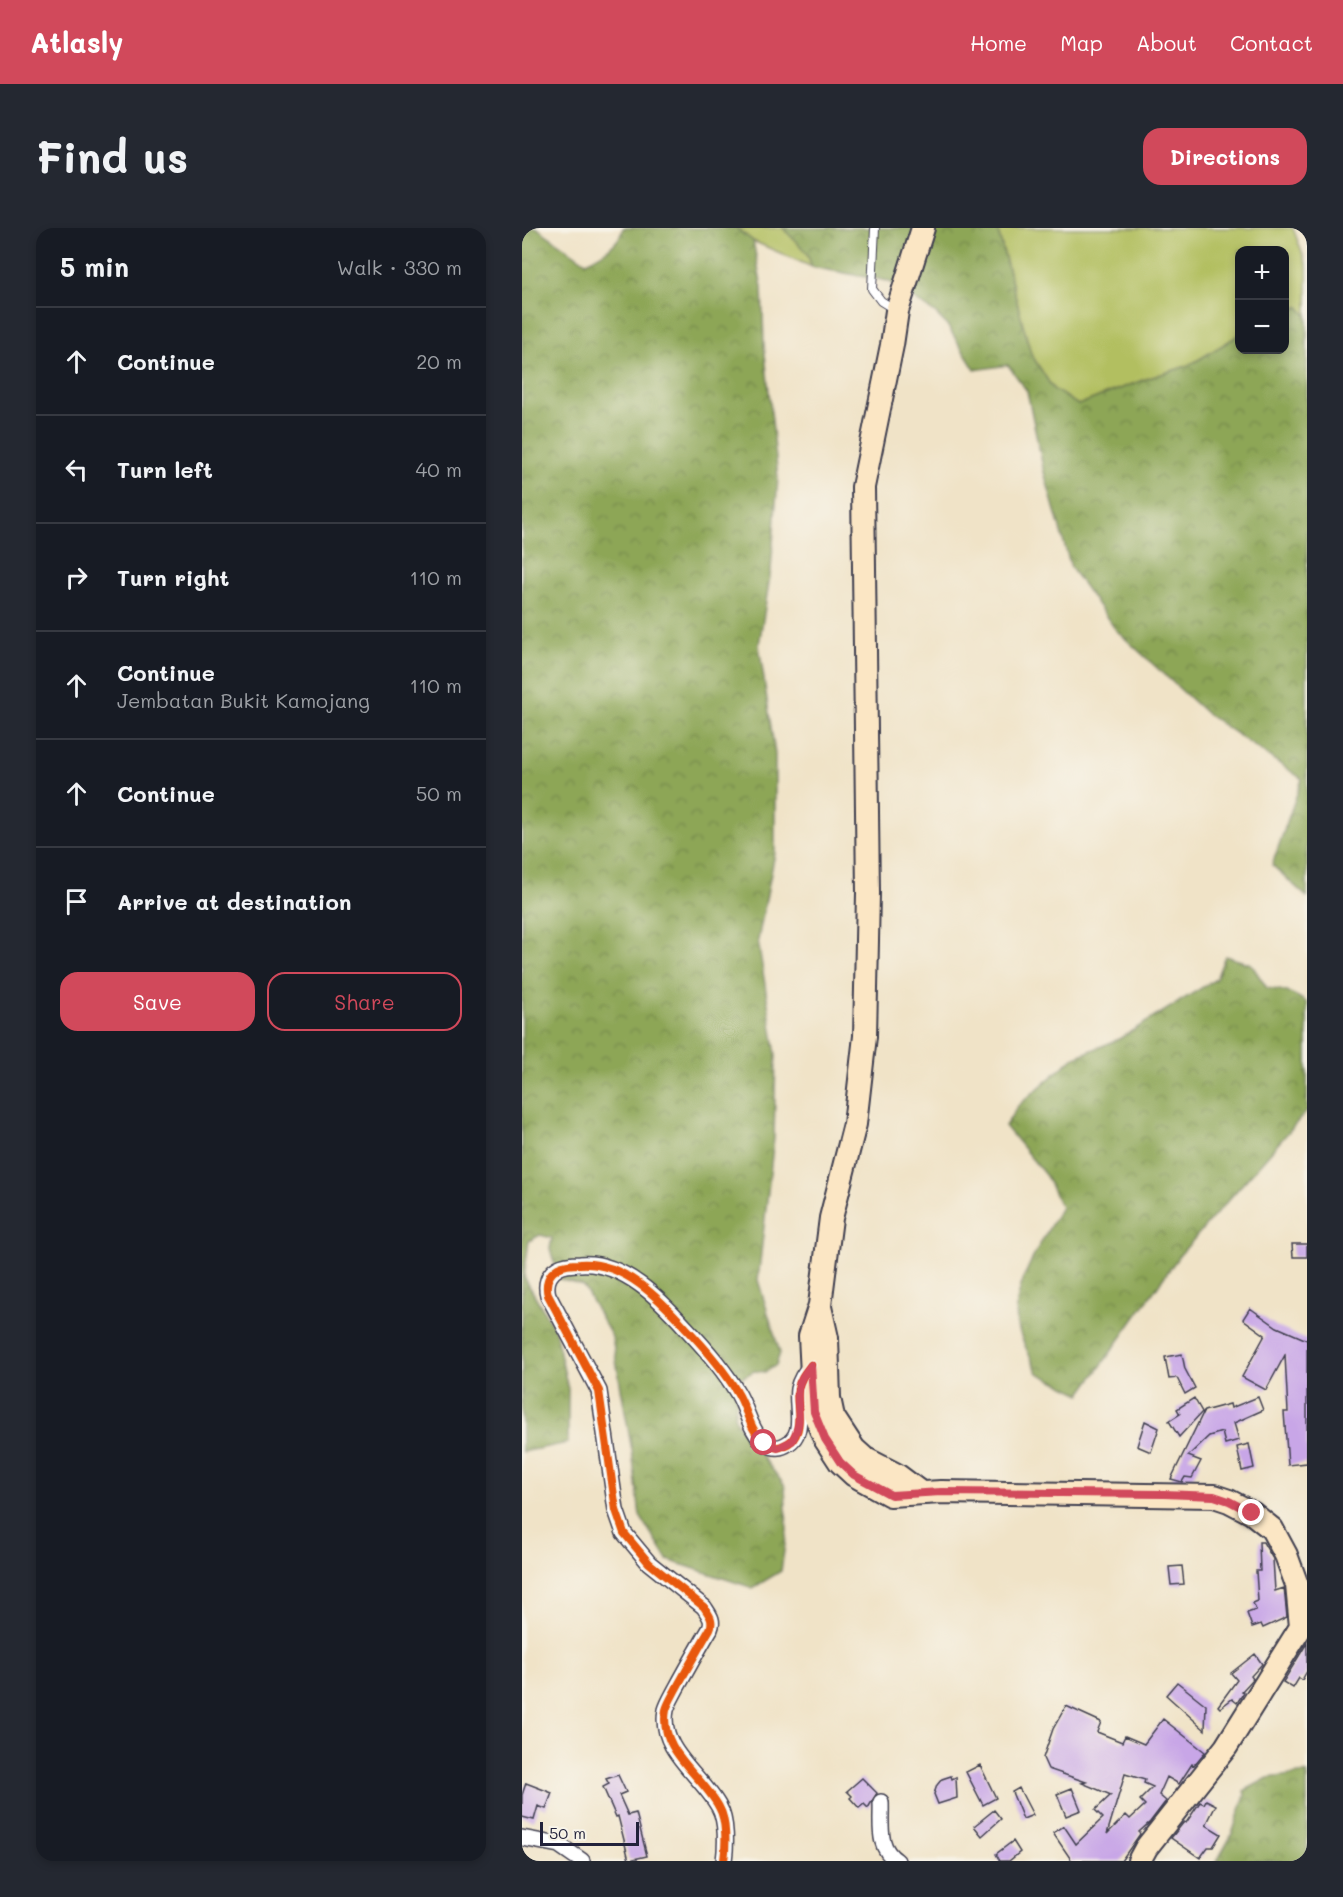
<!DOCTYPE html>
<html lang="en">
<head>
<meta charset="utf-8">
<style>
  :root { --surface:#171b24; --page:#242831; --text:#f1f3f6; --muted:#9ea1a6; --line:#363941; --accent:#d1495b }
  body { margin:0; font-family:Mali,sans-serif; background:var(--page); color:var(--text) }
  .controls { position:absolute; right:18px; top:18px; display:grid; overflow:hidden; border-radius:12px; box-shadow:0 3px 9px #0003 }
  .controls button { width:54px; height:54px; display:grid; place-items:center; padding:0; border:0; border-bottom:2px solid var(--line); background:var(--surface); color:var(--text); font:30px sans-serif }
  .scale { position:absolute; left:18px; bottom:15px; width:99px; box-sizing:border-box; padding-left:6px; border:3px solid #22223b; border-top:0; font-size:16px; line-height:21px; white-space:nowrap; color:#22223b; -webkit-text-stroke:4px #f7f3e8; paint-order:stroke }
  .stop { position:absolute; width:18px; height:18px; margin:-14px; border:4px solid #d1495b; border-radius:50%; background:#fff }
  .stop.end { background:#d1495b; border-color:#fff; box-shadow:0 2px 6px #0008 }
  .list { margin:0; padding:0; list-style:none }
  h2 { display:flex; justify-content:space-between; align-items:center; height:78px; margin:0; padding:0 24px; font-size:26px }
  h2 small { font-size:20px; font-weight:400; color:var(--muted) }
  .list li { display:grid; grid-template-columns:39px 1fr auto; gap:18px; align-items:center; box-sizing:border-box; height:108px; padding:0 24px; border-top:2px solid var(--line) }
  .list b { display:block; font-size:22px; white-space:nowrap }
  .list p { margin:0; font-size:20px; white-space:nowrap; color:var(--muted) }
  .list em { font-size:20px; font-style:normal; color:var(--muted) }
  .actions { display:flex; gap:12px; padding:18px 24px }
  .actions a { flex:1; padding:14px 0; border:2px solid var(--accent); border-radius:18px; text-align:center; font-size:21px; color:var(--accent) }
  .actions .main { background:var(--accent); color:#fff }
  .icon { flex:none; width:33px; height:33px; fill:none; stroke:currentColor; stroke-width:2; stroke-linecap:round; stroke-linejoin:round }
  .map { position:relative; flex:none; width:785px; height:1633px; overflow:hidden; border-radius:18px }
  header { display:flex; align-items:center; gap:36px; box-sizing:border-box; height:84px; padding:0 30px; background:var(--accent); color:#fff }
  header strong { font-size:28px }
  nav { display:flex; gap:33px; margin-inline-start:auto; font-size:21px }
  .intro { display:flex; align-items:center; justify-content:space-between; box-sizing:border-box; height:144px; padding:0 36px }
  h1 { margin:0; font-size:42px }
  .button { padding:15px 27px; border-radius:18px; background:var(--accent); color:#fff; font-size:21px; font-weight:700 }
  main { display:flex; gap:36px; padding:0 36px }
  aside { flex:1; background:var(--surface); border-radius:18px; box-shadow:0 3px 9px #0003 }
  .map>svg:first-child { display:block }
</style>
</head>
<body>
<header>
<strong>Atlasly</strong>
<nav><a>Home</a><a>Map</a><a>About</a><a>Contact</a></nav>
</header>
<div class="intro"><h1>Find us</h1><a class="button">Directions</a></div>
<main>
<aside>
<h2>5 min<small>Walk · 330 m</small></h2>
<ul class="list">
<li><svg class="icon" aria-label="ahead" viewBox="0 0 24 24"><path d="M12 20V5M6 11l6-6 6 6"/></svg><div><b>Continue</b></div><em>20 m</em></li>
<li><svg class="icon" aria-label="left" viewBox="0 0 24 24"><path d="M17 20v-9H6M10 6l-5 5 5 5"/></svg><div><b>Turn left</b></div><em>40 m</em></li>
<li><svg class="icon" aria-label="right" viewBox="0 0 24 24"><path d="M7 20v-9h11M14 6l5 5-5 5"/></svg><div><b>Turn right</b></div><em>110 m</em></li>
<li><svg class="icon" aria-label="ahead" viewBox="0 0 24 24"><path d="M12 20V5M6 11l6-6 6 6"/></svg><div><b>Continue</b><p>Jembatan Bukit Kamojang</p></div><em>110 m</em></li>
<li><svg class="icon" aria-label="ahead" viewBox="0 0 24 24"><path d="M12 20V5M6 11l6-6 6 6"/></svg><div><b>Continue</b></div><em>50 m</em></li>
<li><svg class="icon" aria-label="arrive" viewBox="0 0 24 24"><path d="M6 21V4h12l-3 4 3 4H6"/></svg><div><b>Arrive at destination</b></div></li>
</ul>
<div class="actions"><a class="main">Save</a><a>Share</a></div>
</aside>
<div class="map">
<svg width="785" height="1633" viewBox="0 0 785 1633">
  <defs>
    <pattern id="forest-crowns" width="20" height="18" patternUnits="userSpaceOnUse" patternTransform="scale(1.5)"><rect width="20" height="18" fill="#8da657"/><path d="M2 6a3 3 0 1 1 6 0M12 15a3 3 0 1 1 6 0" fill="none" stroke="#738749"/></pattern>
  </defs>
  <rect width="100%" height="100%" fill="#f7f3e8"/>
  <filter id="ink" filterUnits="userSpaceOnUse"><feTurbulence type="fractalNoise" baseFrequency=".0167" numOctaves="2"/><feDisplacementMap in="SourceGraphic" scale="12" xChannelSelector="R" yChannelSelector="G"/><feConvolveMatrix kernelMatrix="1 2 1 2 8 2 1 2 1" color-interpolation-filters="sRGB"/></filter>
  <filter id="wash" filterUnits="userSpaceOnUse"><feTurbulence type="fractalNoise" baseFrequency=".008" numOctaves="4" result="noise"/><feDisplacementMap in="SourceGraphic" scale="24" xChannelSelector="R" yChannelSelector="G"/><feGaussianBlur stdDeviation="1.35" result="paint"/><feColorMatrix in="noise" values="0 0 0 0 0 0 0 0 0 0 0 0 0 0 0 0 0 1.4 0 .05"/><feComposite in="paint" operator="in"/></filter>
  <g filter="url(#wash)">
    <rect width="100%" height="100%" fill="#f0e3c7"/>
    <path fill="#b2bf61" stroke="#6a704e" stroke-width="1.5" d="M214,0H261L285,25L290,39L231,13Z
      M475,0H771L785,38V88L777,79L763,84L762,22H718L717,107L668,137L621,152L556,177L531,161L509,126Z"/>
    <path fill="url(#forest-crowns)" stroke="#586449" stroke-width="1.5" d="M0,0H15L64,34C78,27 98,17 101,0H214L231,13L240,59L242,116L256,250L249,342L237,417L253,526V625L236,712L254,827L252,910L236,1052L258,1125L254,1137L244,1144L232,1143L219,1150L212,1188L217,1198L263,1258L265,1303L259,1343L231,1360L146,1332L118,1288L110,1223L90,1109L61,1058L37,1051L28,1021L30,1010L18,1007L7,1013L2,1049L33,1102L46,1161V1215L0,1224Z
      M261,0H475L509,126L531,161L556,177L621,152L668,137L717,107L718,122H762L763,84L777,79L785,88V669L750,637L780,551L685,486L594,402L549,340L522,244L505,163L486,137L453,142L425,97L413,85L366,53L290,39L285,25Z
      M703,728L729,736L745,760C762,762 772,765 785,775V883L657,1028L559,1166L516,1145C509,1130 500,1114 496,1099C486,1061 522,1011 539,979L524,948L483,898L496,878L551,830L597,811L694,751Z
      M785,1545V1633H695L710,1606L723,1567L722,1563L746,1550Z"/>
    <g id="blocks">
      <path fill="#c8a6e7" fill-rule="evenodd" d="M770,1016H785V1029H771Z
        M728,1080L755,1099L785,1112V1235L766,1237L762,1184H766L763,1127L744,1162L720,1149L743,1107L721,1091Z
        M660,1126L663,1141L673,1160L663,1166L655,1150L647,1151L643,1129Z
        M736,1169L741,1182L712,1195L717,1212L703,1216L700,1204L687,1208L666,1228L679,1233L670,1250L663,1249L660,1254L649,1251L682,1183L708,1176L709,1180Z
        M672,1170L680,1184L657,1209L647,1193L658,1186L655,1181Z
        M623,1193L637,1200L629,1224L615,1218Z
        M727,1216L732,1240L720,1243L715,1219Z
        M737,1314H741L751,1331L753,1363L762,1360L765,1389L741,1400L739,1396L730,1399L725,1385L734,1382L731,1375L736,1373L734,1343H738Z
        M660,1338L662,1356L649,1357L647,1339Z
        M785,1415V1443L780,1452L777,1450L771,1460L761,1454Z
        M733,1426L740,1436L729,1448L731,1451L720,1463L722,1464L715,1475L710,1471L698,1480L696,1478L715,1452L709,1445Z
        M655,1454L684,1477L683,1502L644,1467Z
        M544,1478L579,1494L575,1504L600,1514L603,1508L622,1516L641,1491L683,1524L672,1537L670,1536L657,1556L645,1549L637,1567L644,1573L628,1594L617,1604L618,1606L599,1633H550L531,1605L542,1598L554,1616L581,1590L573,1582L589,1567L560,1555L564,1554L526,1541L521,1530L531,1501ZM603,1546L623,1552L622,1555L631,1559L618,1572L623,1577L608,1591L604,1587L585,1606Z
        M458,1537L474,1570L461,1577L444,1544Z
        M96,1547L104,1564L97,1567L106,1587L114,1585L125,1628L107,1632L96,1588L94,1589L81,1559L87,1556L84,1551Z
        M429,1548L430,1551L434,1549L435,1570L416,1576L412,1566L415,1557L420,1551Z
        M340,1550L355,1565L346,1580L342,1576L337,1580L328,1570L330,1568L325,1563Z
        M4,1555L30,1565L24,1581L16,1578L12,1592L0,1589V1567Z
        M497,1560L511,1587L501,1591L490,1564Z
        M550,1560L559,1582L544,1588L535,1566Z
        M684,1572L694,1577L684,1597L699,1606L691,1619H686L678,1630L649,1610L662,1594L664,1595L678,1574L682,1576Z
        M472,1582L479,1591L460,1608L452,1598Z
        M491,1613L498,1624L487,1633H478L474,1626Z"/>
    </g>
  </g>
  <g filter="url(#ink)">
    <use href="#blocks" fill-opacity="0" stroke="#413f50" stroke-width="1.5"/>
    <g fill="none" stroke-linecap="round" stroke-linejoin="round">
      <defs>
        <path id="service" d="M353,0L350,61L359,73L372,81"/>
        <path id="minor" d="M359,1574C360,1596 354,1619 375,1633
          M0,1610L37,1617L60,1633
          M202,1633C204,1618 205,1593 197,1579C180,1547 136,1522 144,1482C146,1475 151,1467 154,1461C165,1441 176,1421 188,1401C192,1392 187,1387 182,1379L127,1335L102,1305L94,1282L77,1163L26,1067C23,1056 26,1046 36,1040C43,1036 51,1036 58,1036C101,1033 138,1071 164,1100C183,1120 201,1140 215,1164C225,1180 227,1200 240,1213C246,1218 254,1221 261,1218C286,1208 273,1180 276,1161C278,1151 283,1145 289,1137"/>
        <path id="secondary" d="M401,0L375,83L370,117L341,259L346,665L343,808L333,896L309,990L298,1077L288,1108L292,1184L303,1211L318,1234L332,1247L368,1267L419,1264L692,1268L707,1273L730,1285L750,1301L764,1327L775,1357L779,1399L704,1519L624,1620L617,1633
          M298,1079L305,1110L307,1170L311,1189L332,1221L342,1230L375,1247L399,1265"/>
      </defs>
      <use href="#service" stroke="#413f50" stroke-width="10"/>
      <use href="#minor" stroke="#413f50" stroke-width="18"/>
      <use href="#secondary" stroke="#413f50" stroke-width="26"/>
      <use href="#service" stroke="#fff" stroke-width="8"/>
      <use href="#minor" stroke="#fff" stroke-width="15"/>
      <use href="#secondary" stroke="#fbe6c4" stroke-width="22"/>
      <defs>
        <path id="cycleway" d="M202,1633C204,1618 205,1593 197,1579C180,1547 136,1522 144,1482C146,1475 151,1467 154,1461C165,1441 176,1421 188,1401C192,1392 187,1387 182,1379L127,1335L102,1305L94,1282L77,1163L26,1067C23,1056 26,1046 36,1040C43,1036 51,1036 58,1036C101,1033 138,1071 164,1100C183,1120 201,1140 215,1164C225,1180 227,1200 240,1213C246,1218 254,1221 261,1218C286,1208 273,1180 276,1161C278,1151 283,1145 289,1137"/>
      </defs>
      <use href="#cycleway" stroke="#f7f3e8" stroke-width="11"/>
      <use href="#cycleway" stroke="#e8590c" stroke-width="8"/>
    </g>
  </g>
  <g fill="none" stroke-linecap="round" stroke-linejoin="round" filter="url(#ink)">
    <path stroke="#d1495b" stroke-width="8" d="M242,1215L256,1220L270,1213C282,1191 274,1183 276,1162C277,1152 283,1145 289,1137L292,1184L303,1211L318,1234L332,1247L369,1267L419,1264L642,1266L692,1268L707,1273L730,1285"/>
  </g>
</svg>
<div class="controls">
<button>+</button>
<button>−</button>
</div>
<div class="scale">50 m</div>
<div class="stop" style="left:242px;top:1215px"></div>
<div class="stop end" style="left:730px;top:1285px"></div>
</div>
</main>
</body>
</html>
